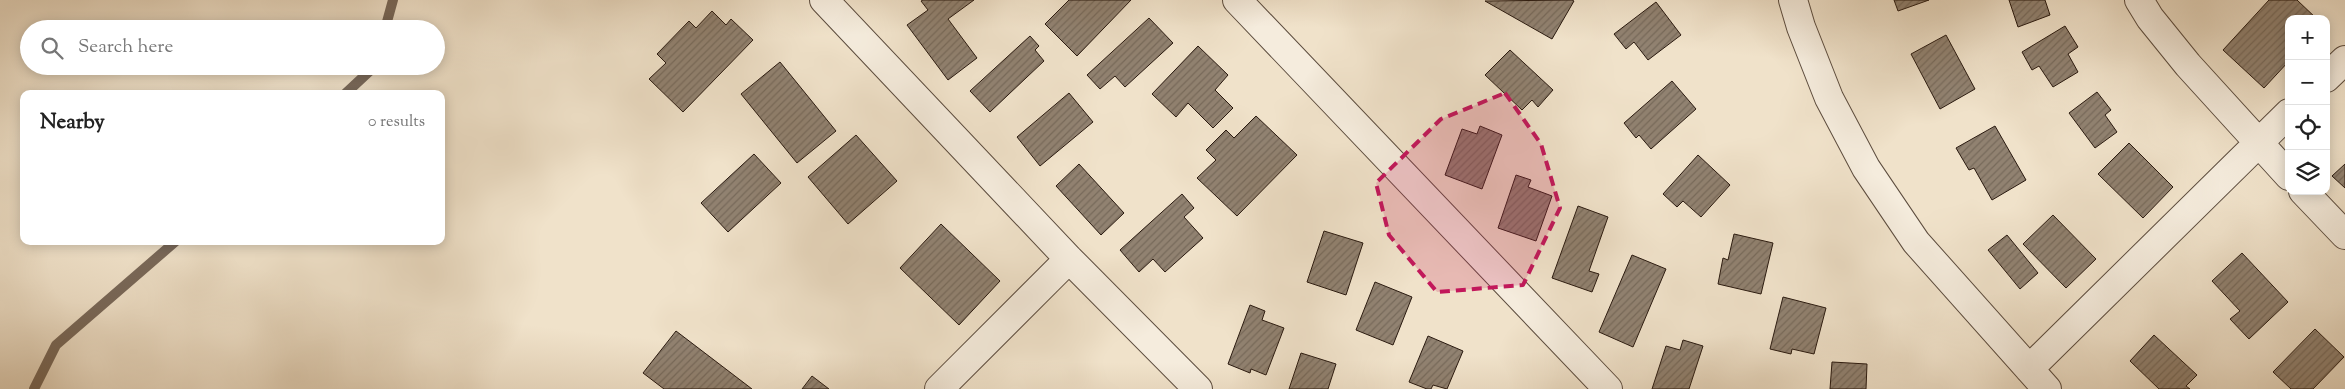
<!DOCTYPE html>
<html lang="en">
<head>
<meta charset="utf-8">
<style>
  :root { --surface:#fff; --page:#f6f6f6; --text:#222; --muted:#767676; --line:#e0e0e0 }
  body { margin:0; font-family:"Sorts Mill Goudy",serif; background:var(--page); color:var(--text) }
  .controls { position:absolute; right:15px; top:15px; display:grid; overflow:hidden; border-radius:10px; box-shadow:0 2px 12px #0003 }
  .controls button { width:45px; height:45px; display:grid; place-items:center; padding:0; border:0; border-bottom:1px solid var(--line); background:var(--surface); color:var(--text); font:25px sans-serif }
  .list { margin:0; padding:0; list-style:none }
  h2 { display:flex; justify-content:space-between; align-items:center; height:65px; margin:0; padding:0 20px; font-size:21px }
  h2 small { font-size:16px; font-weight:400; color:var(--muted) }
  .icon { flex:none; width:28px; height:28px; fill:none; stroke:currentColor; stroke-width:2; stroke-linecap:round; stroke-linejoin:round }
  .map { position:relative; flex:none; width:2345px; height:389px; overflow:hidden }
  .search { position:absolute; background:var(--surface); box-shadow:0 2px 12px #0003; left:20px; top:20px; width:425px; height:55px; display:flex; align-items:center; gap:12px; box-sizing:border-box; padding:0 18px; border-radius:28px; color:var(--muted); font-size:19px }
  .panel { position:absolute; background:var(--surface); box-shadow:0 2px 12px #0003; left:20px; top:90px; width:425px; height:155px; border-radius:10px }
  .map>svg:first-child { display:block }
</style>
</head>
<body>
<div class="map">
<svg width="2345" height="389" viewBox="0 0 2345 389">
  <defs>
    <pattern id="building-hatch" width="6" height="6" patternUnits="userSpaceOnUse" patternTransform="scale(1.25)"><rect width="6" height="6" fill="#918271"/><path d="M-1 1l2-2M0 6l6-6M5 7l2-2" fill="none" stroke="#776a5b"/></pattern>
  </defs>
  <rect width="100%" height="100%" fill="#f0e2ca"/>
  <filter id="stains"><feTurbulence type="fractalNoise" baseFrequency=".004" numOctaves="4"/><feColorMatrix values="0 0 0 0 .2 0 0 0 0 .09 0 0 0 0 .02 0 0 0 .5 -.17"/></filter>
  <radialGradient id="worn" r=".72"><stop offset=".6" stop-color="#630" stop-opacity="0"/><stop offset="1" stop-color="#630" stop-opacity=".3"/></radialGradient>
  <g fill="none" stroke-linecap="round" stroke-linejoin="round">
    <path stroke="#79695a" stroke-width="10" d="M385,29L393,0
      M345,94L375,66
      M34,389L56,345L176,241"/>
  </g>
  <path fill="url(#building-hatch)" stroke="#2a1a10" d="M923,0H974L948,19L977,58L948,80L907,25L928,10L921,1Z
    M1069,0H1131L1077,56L1045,24Z
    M1572,0L1574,1L1552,39L1485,1Z
    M1894,0H1929L1898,11Z
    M2009,0H2045L2050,15L2018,27Z
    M2269,0H2297L2317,19H2289V61L2264,88L2223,50Z
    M1656,2L1681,35L1648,60L1634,42L1626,49L1614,34Z
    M712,11L726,25L731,19L753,40L683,112L649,79L666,63L657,54L689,21L696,28Z
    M1149,18L1173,43L1125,87L1115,76L1100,89L1087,75Z
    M2065,26L2078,47L2068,54L2078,72L2053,87L2039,66L2032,70L2022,52Z
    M1946,35L1975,89L1940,109L1911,54Z
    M1030,36L1039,46L1035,50L1044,61L990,112L970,91Z
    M1198,46L1228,75L1215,90L1233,108L1213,128L1188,103L1176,117L1152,94Z
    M1510,50L1553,90L1538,107L1532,100L1522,110L1485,75Z
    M780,62L836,131L797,163L741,94Z
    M1672,81L1696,109L1651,149L1639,135L1636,138L1624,123Z
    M2097,92L2111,110L2105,115L2117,132L2095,148L2069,113Z
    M1069,93L1093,122L1040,166L1017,137Z
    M1256,116L1297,155L1237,216L1197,178L1216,160L1206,150L1226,130L1234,138Z
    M1480,126L1502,135L1482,189L1445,175L1462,129L1477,134Z
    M1995,126L2026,180L1992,200L1974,168L1969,170L1956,148Z
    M856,135L897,181L848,224L808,177Z
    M2129,143L2173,187L2143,218L2098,174Z
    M754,154L781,183L728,232L701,203Z
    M1698,155L1730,185L1701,217L1683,201L1677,207L1663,194Z
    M1079,164L1124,213L1101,235L1056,186Z
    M2345,164V188L2332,176Z
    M1516,175L1531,180L1528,187L1552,196L1536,241L1498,228Z
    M1182,194L1194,208L1184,217L1203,238L1165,272L1153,259L1139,272L1120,250Z
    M1578,206L1608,217L1589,271L1599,274L1592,292L1552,278Z
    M2053,215L2096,259L2066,288L2023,244Z
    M941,224L1000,281L959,325L900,268Z
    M1324,231L1363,243L1346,295L1307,282Z
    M1734,234L1773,243L1761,294L1718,284L1723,258L1728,260Z
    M2007,235L2038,273L2020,289L1988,250Z
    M2242,253L2288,302L2249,339L2230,319L2240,311L2212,281Z
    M1632,255L1666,269L1633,347L1599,332Z
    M1375,282L1412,297L1393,345L1356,330Z
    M1783,297L1826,308L1814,354L1792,349L1791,354L1770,349Z
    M1250,305L1265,311L1262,320L1284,328L1266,375L1251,369L1250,373L1228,364Z
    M2315,329L2344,357L2313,389H2291L2273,372Z
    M676,331L752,389H664L643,373Z
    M2154,335L2197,375L2186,386L2190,389H2159L2130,361Z
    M1428,336L1463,351L1447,389L1433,385L1431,389H1427L1409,382Z
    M1683,340L1703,346L1689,389H1652L1666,346L1680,350Z
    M1301,353L1336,364L1328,389H1289Z
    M1832,362L1867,364L1866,389H1830Z
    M812,376L829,389H802Z"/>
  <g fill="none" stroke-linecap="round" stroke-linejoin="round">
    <defs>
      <path id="street" d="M824,0L1069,259L1198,389
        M1237,0L1608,389
        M1793,0L1801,27L1829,98L1866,168L1916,242L2047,389
        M2139,0L2150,18L2188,65L2289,176
        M2326,78L2345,60
        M2303,191L2345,235
        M2029,369L2289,113
        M939,389L1069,259"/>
    </defs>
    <use href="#street" stroke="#5c4c3e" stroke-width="30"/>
    <use href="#street" stroke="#f5ecdd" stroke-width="28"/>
  </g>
  <path fill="#c2185b" fill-opacity="0.2" stroke="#c2185b" stroke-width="4" stroke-dasharray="10 6" stroke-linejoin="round" d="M1505,93L1541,144L1560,208L1523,285L1437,292L1389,235L1376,183L1441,119Z"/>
  <rect width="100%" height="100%" filter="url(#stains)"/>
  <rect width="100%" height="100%" fill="url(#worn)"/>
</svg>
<div class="controls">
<button>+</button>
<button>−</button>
<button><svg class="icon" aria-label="locate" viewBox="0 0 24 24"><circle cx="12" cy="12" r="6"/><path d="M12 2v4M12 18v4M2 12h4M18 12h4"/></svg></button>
<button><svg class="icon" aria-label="layers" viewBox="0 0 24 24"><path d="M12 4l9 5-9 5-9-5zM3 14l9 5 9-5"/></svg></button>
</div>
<div class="search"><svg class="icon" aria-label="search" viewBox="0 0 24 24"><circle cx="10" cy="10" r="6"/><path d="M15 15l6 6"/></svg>Search here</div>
<section class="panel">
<h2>Nearby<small>0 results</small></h2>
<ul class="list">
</ul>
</section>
</div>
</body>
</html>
